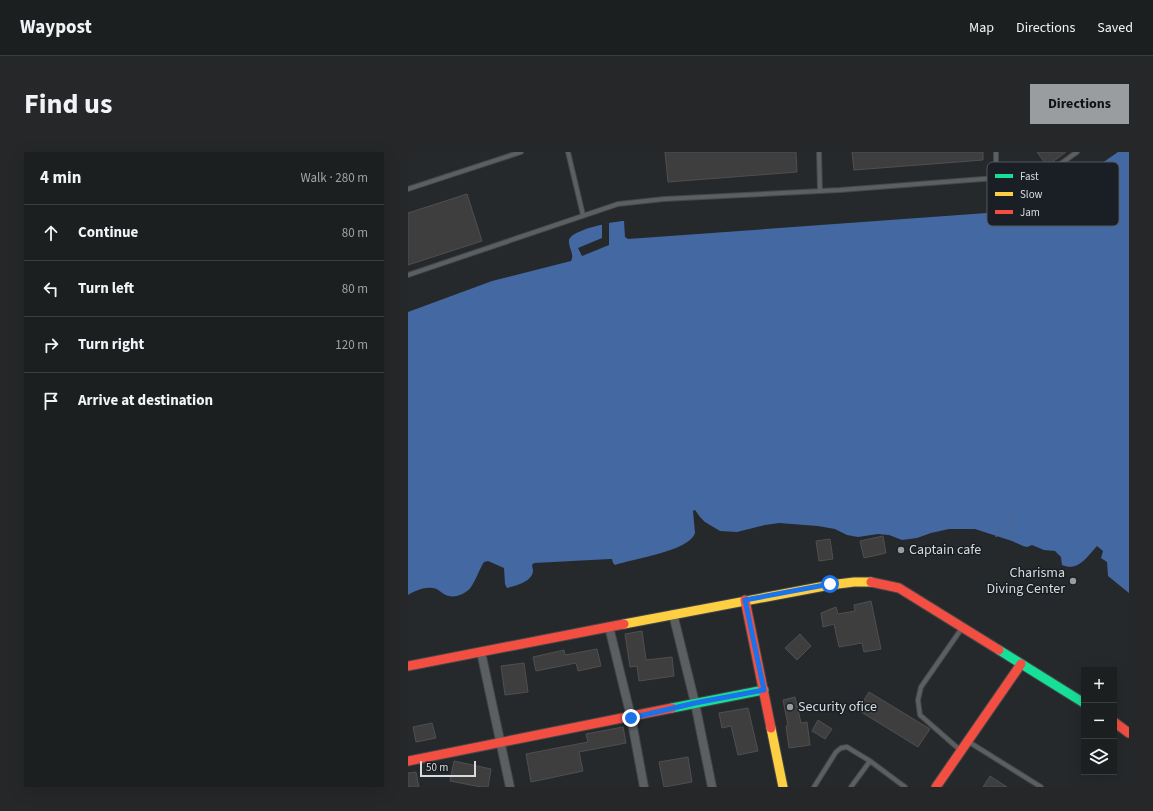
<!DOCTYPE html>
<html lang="en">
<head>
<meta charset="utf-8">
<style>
  :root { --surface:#1c1f20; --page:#252729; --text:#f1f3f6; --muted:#a0a2a5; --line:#3a3d3e; --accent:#999d9f }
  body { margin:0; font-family:"Source Sans 3",sans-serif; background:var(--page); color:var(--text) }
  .controls { position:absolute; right:12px; bottom:12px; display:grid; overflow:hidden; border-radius:0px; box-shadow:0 4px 16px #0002 }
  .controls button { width:36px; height:36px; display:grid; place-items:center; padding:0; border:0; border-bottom:1px solid var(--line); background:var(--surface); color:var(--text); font:20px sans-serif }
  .scale { position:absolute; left:12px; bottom:10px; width:56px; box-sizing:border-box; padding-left:4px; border:2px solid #d7dbde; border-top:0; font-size:11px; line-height:14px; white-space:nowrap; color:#d7dbde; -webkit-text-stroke:3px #191f24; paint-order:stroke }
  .stop { position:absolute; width:12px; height:12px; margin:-9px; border:3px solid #1a73e8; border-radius:50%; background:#fff }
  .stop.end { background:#1a73e8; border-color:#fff; box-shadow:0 1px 4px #0008 }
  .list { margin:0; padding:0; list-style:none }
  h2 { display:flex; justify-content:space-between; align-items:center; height:52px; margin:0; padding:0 16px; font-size:17px }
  h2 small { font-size:13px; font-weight:400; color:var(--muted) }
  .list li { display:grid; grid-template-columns:26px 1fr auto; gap:12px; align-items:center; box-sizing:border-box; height:56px; padding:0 16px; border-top:1px solid var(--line) }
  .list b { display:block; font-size:15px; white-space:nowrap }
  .list em { font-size:13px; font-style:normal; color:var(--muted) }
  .icon { flex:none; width:22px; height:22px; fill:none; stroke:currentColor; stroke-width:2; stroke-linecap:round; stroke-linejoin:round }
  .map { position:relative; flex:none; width:721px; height:635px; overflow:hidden; border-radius:0px }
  header { display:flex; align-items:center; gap:24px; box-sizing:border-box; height:56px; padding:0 20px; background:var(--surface); border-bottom:1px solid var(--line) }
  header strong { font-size:19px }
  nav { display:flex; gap:22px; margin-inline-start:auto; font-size:14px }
  .intro { display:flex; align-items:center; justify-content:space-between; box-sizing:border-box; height:96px; padding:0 24px }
  h1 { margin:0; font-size:28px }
  .button { padding:10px 18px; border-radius:0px; background:var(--accent); color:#111; font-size:14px; font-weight:700 }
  main { display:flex; gap:24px; padding:0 24px }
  aside { flex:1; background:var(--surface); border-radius:0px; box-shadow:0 4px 16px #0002 }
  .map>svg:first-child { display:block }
</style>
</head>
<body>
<header>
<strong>Waypost</strong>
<nav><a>Map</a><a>Directions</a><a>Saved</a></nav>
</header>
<div class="intro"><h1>Find us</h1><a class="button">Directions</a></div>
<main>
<aside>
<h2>4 min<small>Walk · 280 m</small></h2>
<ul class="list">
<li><svg class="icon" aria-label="ahead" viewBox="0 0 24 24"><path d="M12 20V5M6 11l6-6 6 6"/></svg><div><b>Continue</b></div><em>80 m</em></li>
<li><svg class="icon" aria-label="left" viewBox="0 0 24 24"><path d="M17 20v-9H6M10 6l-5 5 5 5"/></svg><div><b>Turn left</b></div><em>80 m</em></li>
<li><svg class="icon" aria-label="right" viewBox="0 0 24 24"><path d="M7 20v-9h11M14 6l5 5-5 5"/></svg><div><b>Turn right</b></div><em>120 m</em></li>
<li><svg class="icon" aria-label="arrive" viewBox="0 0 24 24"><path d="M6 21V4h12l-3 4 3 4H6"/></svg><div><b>Arrive at destination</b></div></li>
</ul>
</aside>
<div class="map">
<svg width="721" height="635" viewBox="0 0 721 635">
  <rect width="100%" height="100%" fill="#26292b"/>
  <path fill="#4468a1" d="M710,0H721V441L700,424L699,410L693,406L695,399L689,394C679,405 670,420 654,413L653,405L647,399L636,398L624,393L619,395L615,394L604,389L567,377H541L523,381L509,386L494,388L481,383L470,382L450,385L439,383L427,377L410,374L371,371L357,373L329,380L312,379L297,370L292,365L287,358L285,359L287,381C282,399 224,407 207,413L205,411L204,407H202L126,411L124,413C124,415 125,417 125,419C124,430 107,434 99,436L97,432L96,416L80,409L76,410C71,418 68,428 63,435C58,442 46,447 38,443C33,441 30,436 24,436C16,435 7,439 0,443V160L84,129L163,109C167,102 160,96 161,88C163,78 206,69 216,69L217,85L220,87L621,58L634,53Z"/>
  <path fill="#26292b" d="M201,71V93L174,104L170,96L194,86V72Z"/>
  <path fill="#3e3e3f" stroke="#504f50" d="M257,0H388L389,20L260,30Z
    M444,0H575V8L446,18Z
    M629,0H658L639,14Z
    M59,42L74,89L0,113V61Z
    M475,384L478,401L456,406L452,389Z
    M422,387L425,407L411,409L408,389Z
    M463,449L473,497L456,500L454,491L431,495L426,472L415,475L413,461L428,455L430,462L447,459L446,453Z
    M234,479L238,508L264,505L266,524L231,529L229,514L222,515L217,482Z
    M392,482L403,494L389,508L377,496Z
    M189,497L193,514L170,519L168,511L128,519L125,505L156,498L157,503Z
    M116,511L120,540L97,543L93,514Z
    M461,540L522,577L510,595L450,558Z
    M387,545L393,571L399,570L402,593L381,596L378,574L380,573L375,548Z
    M340,556L350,599L330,603L323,574L314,576L311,561Z
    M410,568L424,577L417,587L404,579Z
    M24,571L28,586L8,590L5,575Z
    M215,575L218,591L171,600L175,619L123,630L118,602L180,590L178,582Z
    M280,605L284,630L256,635L251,610Z
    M46,609L83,617L80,635H73L42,629Z
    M8,620L11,635H0V621Z
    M582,624L599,635H575Z"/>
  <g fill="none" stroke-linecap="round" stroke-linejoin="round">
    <defs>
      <path id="lane" d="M160,0L175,63
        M411,0L412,39
        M588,26C599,27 614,30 626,26C641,22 656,9 669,0
        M0,37L113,0
        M0,123L210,52L256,47L432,38L588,26V0
        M561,590L633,635
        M552,598L512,563L510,548L513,535L554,476
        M406,635L428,600L433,596L439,595L462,609L497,635
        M443,635L462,609"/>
      <path id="street" d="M265,462L287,551L304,635
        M201,475L223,565L236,635
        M73,500L102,635"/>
      <path id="fast" d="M591,498L676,551
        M264,556L356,538"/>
      <path id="slow" d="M216,472L422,433L446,430H463
        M363,576L375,635"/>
      <path id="jam" d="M463,430L491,436L591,498
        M337,448L363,576
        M0,514L216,472
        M706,570L721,581
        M0,609L264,556
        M528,635L613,512"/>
    </defs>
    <use href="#lane" stroke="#434648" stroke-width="6"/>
    <use href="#street" stroke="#434648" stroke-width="10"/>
    <use href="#fast" stroke="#434648" stroke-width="11"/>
    <use href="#slow" stroke="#434648" stroke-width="11"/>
    <use href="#jam" stroke="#434648" stroke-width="11"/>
    <path stroke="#626466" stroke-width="1.5" stroke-dasharray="1 3" stroke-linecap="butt" d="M593,366H604V389
      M588,385L591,374"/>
    <use href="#lane" stroke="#5c5f61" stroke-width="4"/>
    <use href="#street" stroke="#5c5f61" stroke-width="8"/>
    <use href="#fast" stroke="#16e098" stroke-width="9"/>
    <use href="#slow" stroke="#ffcf43" stroke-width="9"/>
    <use href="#jam" stroke="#f24e42" stroke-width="9"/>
  </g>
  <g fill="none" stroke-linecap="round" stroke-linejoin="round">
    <path stroke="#1a73e8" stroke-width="5" d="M223,566L287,551L356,538L337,448L422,432"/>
  </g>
  <g fill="#999d9f" stroke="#191f24" stroke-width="1.5">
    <circle cx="493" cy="398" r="4"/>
    <circle cx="665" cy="429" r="4"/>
    <circle cx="382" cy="555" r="4"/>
  </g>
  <g text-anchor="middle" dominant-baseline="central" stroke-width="3" stroke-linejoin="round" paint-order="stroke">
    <g font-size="14" fill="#d7dbde" stroke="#191f24" text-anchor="start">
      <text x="501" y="398">Captain cafe</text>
      <text x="657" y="421" text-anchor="end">Charisma<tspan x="657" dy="16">Diving Center</tspan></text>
      <text x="390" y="555">Security ofice</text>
    </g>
  </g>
  <rect x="579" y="10" width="132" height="64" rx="6" fill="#191f24" stroke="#52575c" stroke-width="1"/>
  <rect x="587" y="22" width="18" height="4" fill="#16e098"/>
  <rect x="587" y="40" width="18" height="4" fill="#ffcf43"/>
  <rect x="587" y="58" width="18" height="4" fill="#f24e42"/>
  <g font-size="11" fill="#d7dbde">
    <text x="612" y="28">Fast</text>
    <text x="612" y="46">Slow</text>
    <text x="612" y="64">Jam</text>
  </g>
</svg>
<div class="controls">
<button>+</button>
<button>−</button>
<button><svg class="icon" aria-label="layers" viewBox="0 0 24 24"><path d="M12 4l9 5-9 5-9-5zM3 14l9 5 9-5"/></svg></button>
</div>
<div class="scale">50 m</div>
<div class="stop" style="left:422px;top:432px"></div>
<div class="stop end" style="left:223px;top:566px"></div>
</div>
</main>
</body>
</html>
